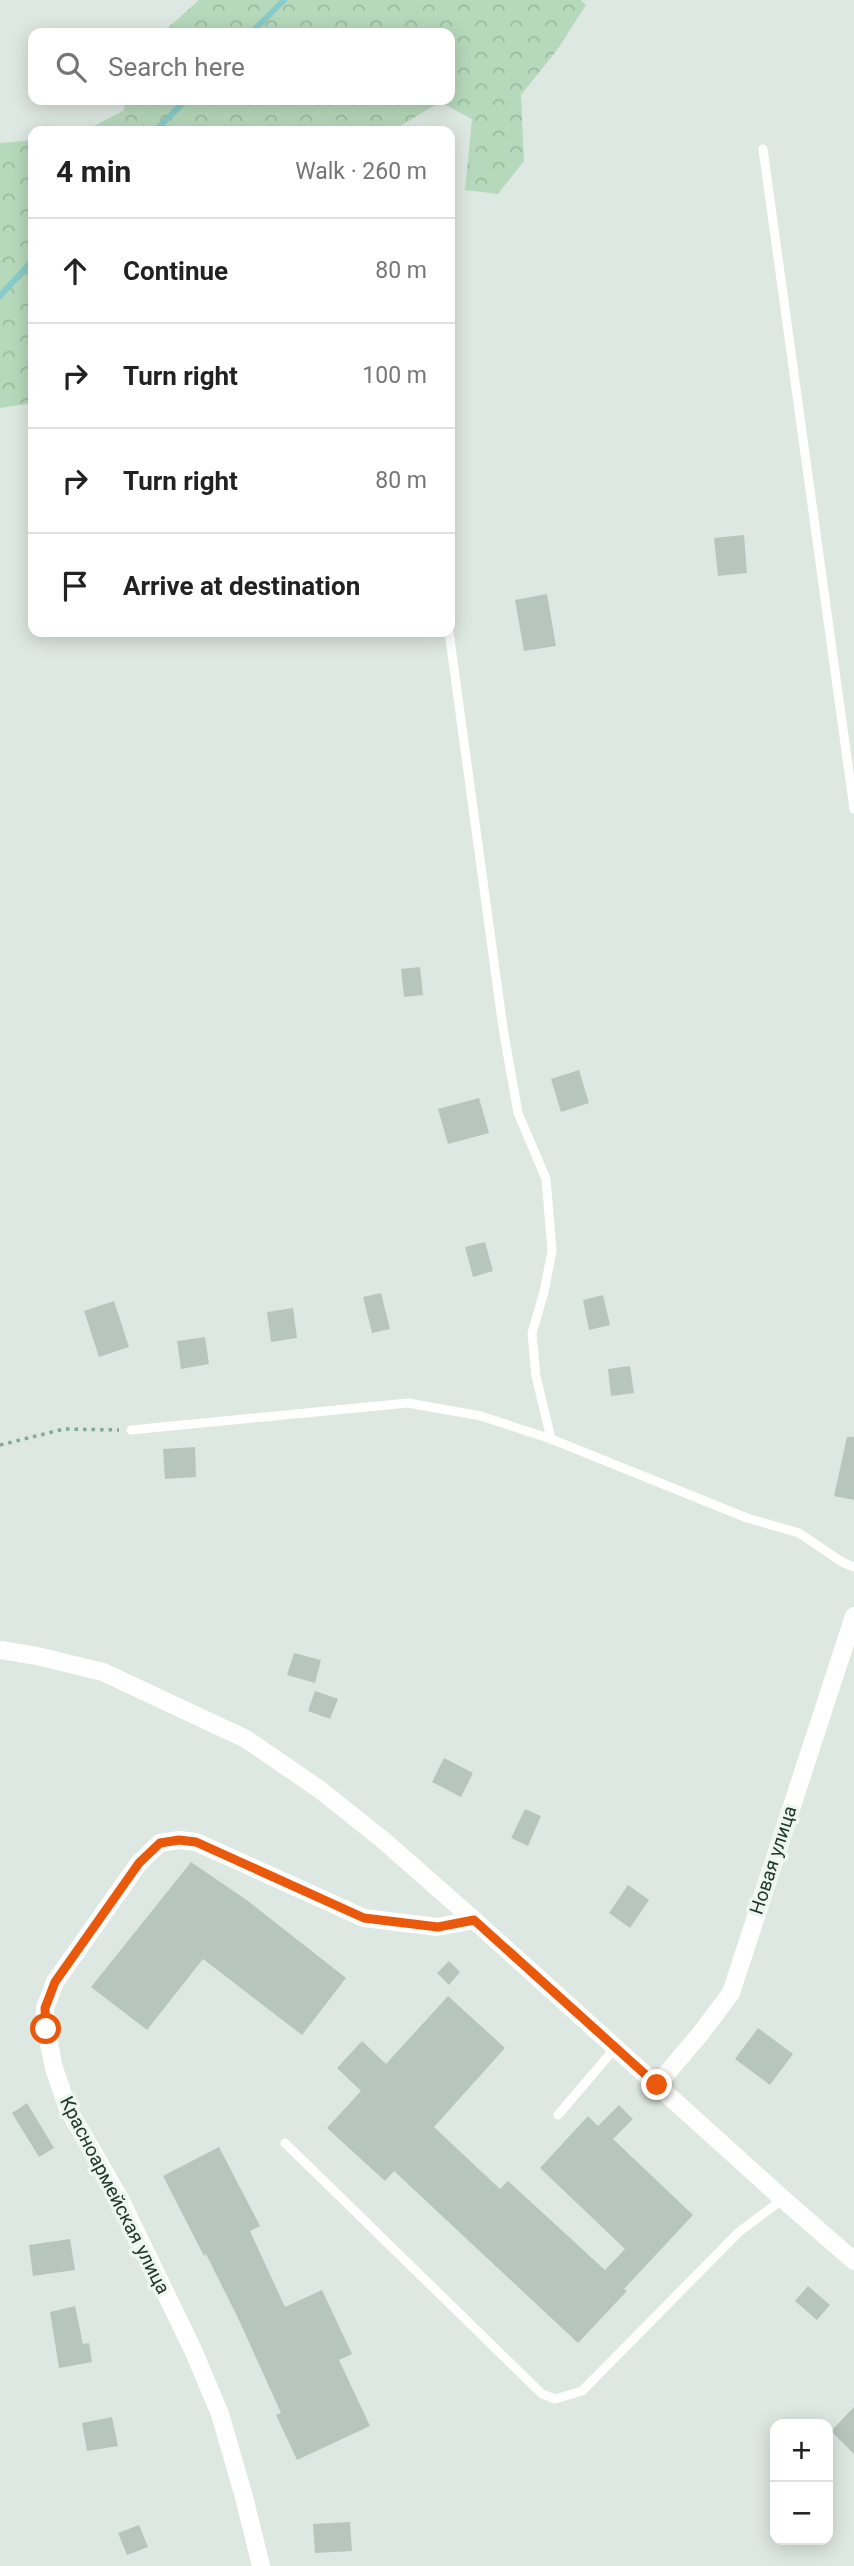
<!DOCTYPE html>
<html lang="en">
<head>
<meta charset="utf-8">
<style>
  :root { --surface:#fff; --page:#f2f2f2; --text:#222; --muted:#767676; --line:#e0e0e0 }
  body { margin:0; font-family:Roboto,sans-serif; background:var(--page); color:var(--text) }
  .controls { position:absolute; right:21px; bottom:21px; display:grid; overflow:hidden; border-radius:14px; box-shadow:0 4px 18px #0003 }
  .controls button { width:63px; height:63px; display:grid; place-items:center; padding:0; border:0; border-bottom:2px solid var(--line); background:var(--surface); color:var(--text); font:35px sans-serif }
  .stop { position:absolute; width:21px; height:21px; margin:-16px; border:5px solid #ea580c; border-radius:50%; background:#fff }
  .stop.end { background:#ea580c; border-color:#fff; box-shadow:0 2px 7px #0008 }
  .list { margin:0; padding:0; list-style:none }
  h2 { display:flex; justify-content:space-between; align-items:center; height:91px; margin:0; padding:0 28px; font-size:30px }
  h2 small { font-size:23px; font-weight:400; color:var(--muted) }
  .list li { display:grid; grid-template-columns:46px 1fr auto; gap:21px; align-items:center; box-sizing:border-box; height:105px; padding:0 28px; border-top:2px solid var(--line) }
  .list b { display:block; font-size:26px; white-space:nowrap }
  .list em { font-size:23px; font-style:normal; color:var(--muted) }
  .icon { flex:none; width:38px; height:38px; fill:none; stroke:currentColor; stroke-width:2; stroke-linecap:round; stroke-linejoin:round }
  .map { position:relative; flex:none; width:854px; height:2566px; overflow:hidden }
  .search { position:absolute; background:var(--surface); box-shadow:0 4px 18px #0003; left:28px; top:28px; width:427px; height:77px; display:flex; align-items:center; gap:18px; box-sizing:border-box; padding:0 24px; border-radius:14px; color:var(--muted); font-size:26px }
  .panel { position:absolute; background:var(--surface); box-shadow:0 4px 18px #0003; left:28px; top:126px; width:427px; height:511px; border-radius:14px }
  .map>svg:first-child { display:block }
</style>
</head>
<body>
<div class="map">
<svg width="854" height="2566" viewBox="0 0 854 2566">
  <defs>
    <pattern id="forest-crowns" width="20" height="18" patternUnits="userSpaceOnUse" patternTransform="scale(1.75)"><rect width="20" height="18" fill="#b7d9bb"/><path d="M2 6a3 3 0 1 1 6 0M12 15a3 3 0 1 1 6 0" fill="none" stroke="#9dbba1"/></pattern>
  </defs>
  <rect width="100%" height="100%" fill="#dee8e2"/>
  <path fill="url(#forest-crowns)" d="M199,0H581L586,5L557,50L521,95L524,161L498,194L465,190L472,119L440,102L392,131L299,128L295,131H84L123,111L127,100H450V33H162Z
    M33,140V403L0,408V143Z"/>
  <g fill="none" stroke-linecap="round" stroke-linejoin="round">
    <path stroke="#88cbca" stroke-width="6" d="M251,33L284,0
      M155,131L186,100
      M0,296L33,260"/>
  </g>
  <path fill="#b6c6bd" d="M744,535L747,573L718,576L714,538Z
    M547,594L556,646L524,651L515,600Z
    M420,967L423,995L404,997L401,969Z
    M579,1070L589,1103L561,1112L551,1079Z
    M479,1098L489,1133L448,1144L438,1109Z
    M485,1242L493,1271L473,1277L465,1247Z
    M381,1293L390,1329L372,1333L363,1297Z
    M603,1295L610,1325L589,1330L583,1300Z
    M114,1301L129,1347L99,1357L84,1311Z
    M293,1308L297,1338L271,1342L267,1312Z
    M205,1337L209,1364L181,1369L177,1341Z
    M630,1366L634,1393L611,1396L608,1369Z
    M847,1437H854V1500L834,1496Z
    M195,1447L196,1477L165,1479L163,1449Z
    M294,1653L321,1660L315,1683L287,1675Z
    M315,1691L338,1699L330,1719L308,1711Z
    M444,1758L473,1773L461,1797L432,1782Z
    M525,1809L541,1816L528,1846L511,1838Z
    M191,1862L248,1901L346,1978L302,2035L203,1959L147,2030L91,1987Z
    M628,1885L649,1900L630,1928L609,1913Z
    M449,1961L460,1972L449,1985L437,1973Z
    M448,1996L505,2048L434,2127L500,2189L508,2181L605,2270L625,2249L540,2168L588,2116L598,2126L619,2105L633,2119L613,2139L693,2215L624,2289L627,2291L578,2343L394,2171L385,2181L327,2128L361,2091L337,2068L362,2041L386,2064Z
    M758,2028L793,2054L770,2085L735,2059Z
    M27,2103L54,2148L39,2157L12,2113Z
    M219,2147L260,2226L250,2231L285,2307L322,2290L352,2354L339,2360L370,2426L297,2460L276,2415L281,2413L238,2318L206,2254L204,2256L163,2176Z
    M70,2239L75,2270L33,2276L29,2245Z
    M808,2286L830,2305L817,2320L795,2301Z
    M75,2306L83,2344L89,2343L92,2362L59,2368L50,2312Z
    M854,2407V2454L831,2431Z
    M112,2417L118,2446L87,2451L82,2423Z
    M350,2522L352,2551L315,2553L313,2524Z
    M139,2525L148,2547L127,2555L118,2533Z"/>
  <g fill="none" stroke-linecap="round" stroke-linejoin="round">
    <path stroke="#80aa96" stroke-width="3.5" stroke-dasharray="3.5 5" stroke-linecap="butt" d="M0,1445L64,1429L119,1430"/>
    <path stroke="#fff" stroke-width="9" d="M763,149L854,809
      M449,632L503,1028L518,1113L546,1179L552,1251L544,1292L532,1333L536,1376L551,1439
      M131,1430L408,1403L481,1416L551,1439L747,1518L799,1533L842,1562L854,1567
      M558,2115L616,2047
      M285,2143L542,2394L555,2399L582,2391L739,2232L783,2199"/>
    <path stroke="#fff" stroke-width="18" d="M0,1650L37,1656L103,1672L246,1739L319,1789L383,1840L474,1920L783,2199L854,2261
      M657,2085L701,2033L731,1993L854,1616
      M261,2566L244,2497L220,2414L193,2350L119,2197L68,2109L54,2068L46,2029L45,2008L55,1982L139,1863L160,1843L179,1840L196,1842L364,1918L437,1927L474,1920"/>
  </g>
  <g fill="none" stroke-linecap="round" stroke-linejoin="round">
    <path stroke="#ea580c" stroke-width="9" d="M46,2029L45,2008L55,1982L139,1863L160,1843L179,1840L196,1842L364,1918L438,1927L474,1920L657,2085"/>
  </g>
  <g text-anchor="middle" dominant-baseline="central" stroke-width="7" stroke-linejoin="round" paint-order="stroke">
    <g font-size="19" fill="#20372d" stroke="#eef6f0">
      <text transform="translate(773 1860) rotate(-72)">Новая улица</text>
      <text transform="translate(115 2195) rotate(63)">Красноармейская улица</text>
    </g>
  </g>
</svg>
<div class="controls">
<button>+</button>
<button>−</button>
</div>
<div class="stop" style="left:46px;top:2029px"></div>
<div class="stop end" style="left:657px;top:2085px"></div>
<div class="search"><svg class="icon" aria-label="search" viewBox="0 0 24 24"><circle cx="10" cy="10" r="6"/><path d="M15 15l6 6"/></svg>Search here</div>
<section class="panel">
<h2>4 min<small>Walk · 260 m</small></h2>
<ul class="list">
<li><svg class="icon" aria-label="ahead" viewBox="0 0 24 24"><path d="M12 20V5M6 11l6-6 6 6"/></svg><div><b>Continue</b></div><em>80 m</em></li>
<li><svg class="icon" aria-label="right" viewBox="0 0 24 24"><path d="M7 20v-9h11M14 6l5 5-5 5"/></svg><div><b>Turn right</b></div><em>100 m</em></li>
<li><svg class="icon" aria-label="right" viewBox="0 0 24 24"><path d="M7 20v-9h11M14 6l5 5-5 5"/></svg><div><b>Turn right</b></div><em>80 m</em></li>
<li><svg class="icon" aria-label="arrive" viewBox="0 0 24 24"><path d="M6 21V4h12l-3 4 3 4H6"/></svg><div><b>Arrive at destination</b></div></li>
</ul>
</section>
</div>
</body>
</html>
